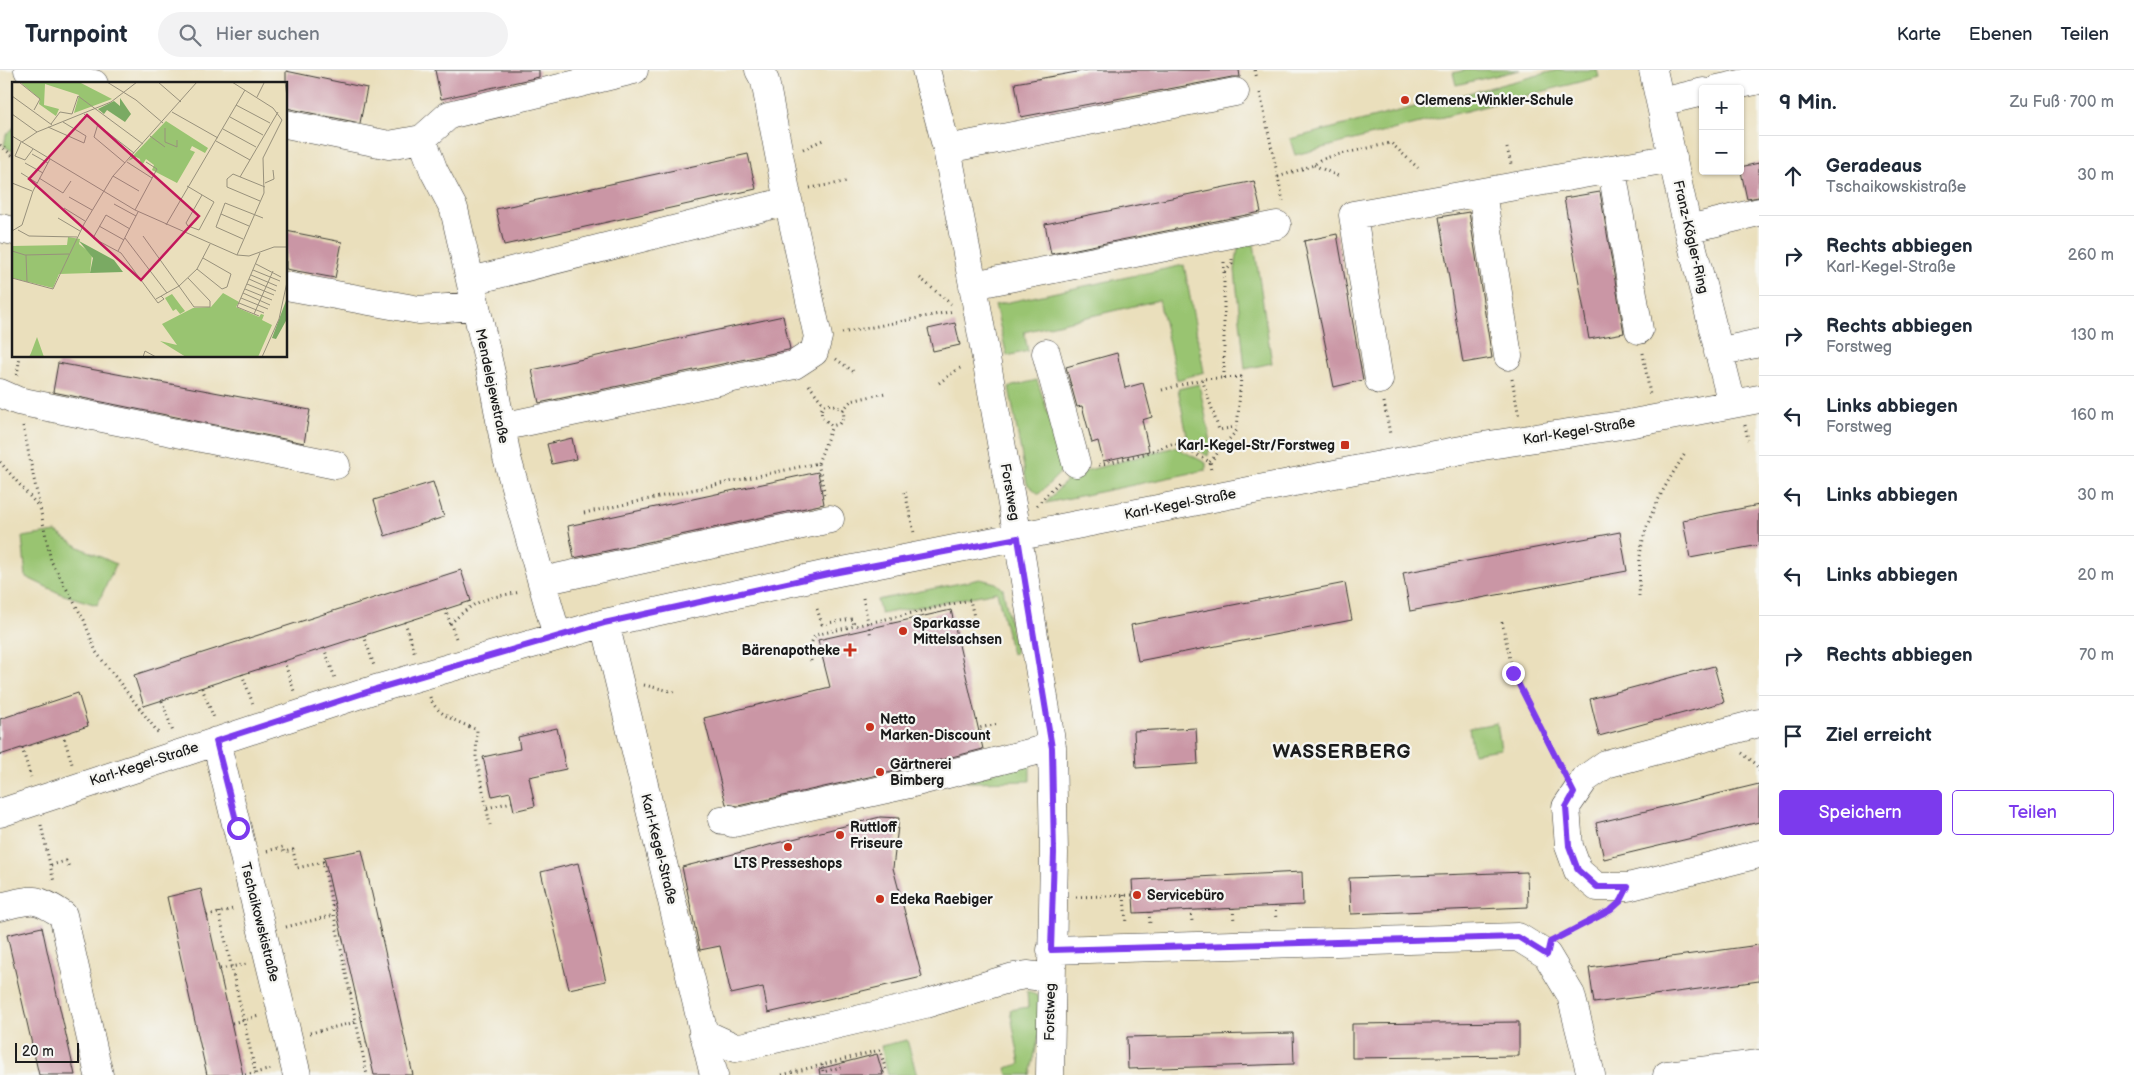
<!DOCTYPE html>
<html lang="de">
<head>
<meta charset="utf-8">
<style>
  :root { --surface:#fff; --page:#f2f2f3; --text:#1f2937; --muted:#747a83; --line:#e0e1e3; --accent:#7c3aed }
  body { margin:0; font-family:"Balsamiq Sans",sans-serif; background:var(--page); color:var(--text) }
  .controls { position:absolute; right:15px; top:15px; display:grid; overflow:hidden; border-radius:5px; box-shadow:0 1px 4px #0004 }
  .controls button { width:45px; height:45px; display:grid; place-items:center; padding:0; border:0; border-bottom:1px solid var(--line); background:var(--surface); color:var(--text); font:25px sans-serif }
  .scale { position:absolute; left:15px; bottom:12px; width:64px; box-sizing:border-box; padding-left:5px; border:2px solid #1c1c1c; border-top:0; font-size:14px; line-height:18px; white-space:nowrap; color:#1c1c1c; -webkit-text-stroke:4px #f6f6f2; paint-order:stroke }
  .stop { position:absolute; width:15px; height:15px; margin:-11px; border:4px solid #7c3aed; border-radius:50%; background:#fff }
  .stop.end { background:#7c3aed; border-color:#fff; box-shadow:0 1px 5px #0008 }
  .list { margin:0; padding:0; list-style:none }
  h2 { display:flex; justify-content:space-between; align-items:center; height:65px; margin:0; padding:0 20px; font-size:21px }
  h2 small { font-size:16px; font-weight:400; color:var(--muted) }
  .list li { display:grid; grid-template-columns:32px 1fr auto; gap:15px; align-items:center; box-sizing:border-box; height:80px; padding:0 20px; border-top:1px solid var(--line) }
  .list b { display:block; font-size:19px; white-space:nowrap }
  .list p { margin:0; font-size:16px; white-space:nowrap; color:var(--muted) }
  .list em { font-size:16px; font-style:normal; color:var(--muted) }
  .actions { display:flex; gap:10px; padding:15px 20px }
  .actions a { flex:1; padding:11px 0; border:1px solid var(--accent); border-radius:5px; text-align:center; font-size:18px; color:var(--accent) }
  .actions .main { background:var(--accent); color:#fff }
  .icon { flex:none; width:28px; height:28px; fill:none; stroke:currentColor; stroke-width:2; stroke-linecap:round; stroke-linejoin:round }
  .map { position:relative; flex:none; width:1759px; height:1005px; overflow:hidden }
  header { display:flex; align-items:center; gap:30px; box-sizing:border-box; height:70px; padding:0 25px; background:var(--surface); border-bottom:1px solid var(--line) }
  header strong { font-size:24px }
  nav { display:flex; gap:28px; margin-inline-start:auto; font-size:18px }
  .search { width:350px; height:45px; background:var(--page); display:flex; align-items:center; gap:12px; box-sizing:border-box; padding:0 18px; border-radius:28px; color:var(--muted); font-size:19px }
  main { display:flex }
  aside { flex:1; background:var(--surface) }
  .map>svg:first-child { display:block }
</style>
</head>
<body>
<header>
<strong>Turnpoint</strong>
<div class="search"><svg class="icon" aria-label="search" viewBox="0 0 24 24"><circle cx="10" cy="10" r="6"/><path d="M15 15l6 6"/></svg>Hier suchen</div>
<nav><a>Karte</a><a>Ebenen</a><a>Teilen</a></nav>
</header>
<main>
<div class="map">
<svg width="1759" height="1005" viewBox="0 0 1759 1005">
  <rect width="100%" height="100%" fill="#f6f6f2"/>
  <filter id="ink" filterUnits="userSpaceOnUse"><feTurbulence type="fractalNoise" baseFrequency=".02" numOctaves="2"/><feDisplacementMap in="SourceGraphic" scale="10" xChannelSelector="R" yChannelSelector="G"/><feConvolveMatrix kernelMatrix="1 2 1 2 8 2 1 2 1" color-interpolation-filters="sRGB"/></filter>
  <filter id="wash" filterUnits="userSpaceOnUse"><feTurbulence type="fractalNoise" baseFrequency=".0096" numOctaves="4" result="noise"/><feDisplacementMap in="SourceGraphic" scale="20" xChannelSelector="R" yChannelSelector="G"/><feGaussianBlur stdDeviation="1.12" result="paint"/><feColorMatrix in="noise" values="0 0 0 0 0 0 0 0 0 0 0 0 0 0 0 0 0 1.4 0 .05"/><feComposite in="paint" operator="in"/></filter>
  <g filter="url(#wash)">
    <rect width="100%" height="100%" fill="#eadfbc"/>
    <path fill="#99c471" stroke="#5a7046" d="M1465,0H1520L1456,15L1453,3Z
      M1558,0H1597L1599,7L1295,85L1290,69Z
      M14,57V82L4,76L6,65Z
      M1253,167L1272,293L1245,299L1235,200L1239,171Z
      M1184,195L1204,302L1177,310L1159,230L1024,262L1028,281L1007,286L995,235Z
      M1037,310L1066,397L1039,424L1027,414L1009,317Z
      M1199,314L1211,372L1208,386L1184,372L1187,366L1178,319Z
      M1175,377L1206,393V400L1046,433L1077,398L1085,401Z
      M56,462L79,477L116,494L97,535L61,524L26,507L22,467Z
      M980,509L996,513L1003,519L1016,583L1012,584L997,522L881,544L877,530Z
      M1497,653L1501,679L1473,683L1469,658Z
      M1030,690V711L966,712Z
      M1027,920L1039,927L1043,948L1030,1005H1008L1006,998L1020,994L1010,940L1028,937Z
      M907,970L917,1005H888L881,976Z"/>
    <g id="blocks">
      <path fill="#ca96a5" d="M435,0H539V7L441,29Z
        M1088,0H1239L1240,7H1232L1021,47L1015,13Z
        M286,1L367,18L360,53L286,38Z
        M748,84L756,119L504,175L496,139Z
        M1759,93V127L1747,129L1740,97Z
        M1254,111L1261,142L1051,184L1045,154Z
        M1600,122L1624,263L1589,269L1564,128Z
        M1469,142L1492,288L1463,293L1439,147Z
        M286,161L342,172L335,208L286,199Z
        M1337,164L1363,310L1334,317L1304,171Z
        M783,246L790,279L788,280L539,333L532,300Z
        M955,253L960,275L933,281L928,259Z
        M1117,283L1125,318L1143,313L1152,347L1142,350L1149,381L1103,391L1098,371L1092,373L1082,336L1077,337L1066,297Z
        M58,293L310,340L304,373L53,322Z
        M572,368L576,389L552,394L547,374Z
        M818,402L824,434L574,488L568,456Z
        M433,412L444,447L385,466L374,430Z
        M1759,435V475L1690,488L1683,450Z
        M1620,462L1627,501L1410,541L1403,503Z
        M461,500L471,531L144,636L134,605Z
        M1345,513L1352,550L1138,591L1131,555Z
        M951,540L983,679L905,699L738,736L726,734L704,648L830,617L818,570Z
        M1714,596L1724,632L1599,666L1590,629Z
        M78,623L88,656L0,685V649Z
        M557,658L566,699L529,707L535,736L514,741L510,722L492,726L483,687L520,679L518,667Z
        M1196,658L1198,694L1136,698L1134,661Z
        M1759,714V752L1604,789L1596,753Z
        M880,747L899,748L893,798L922,907L768,943L763,917L731,924L720,876L700,880L682,797Z
        M362,780L413,1005H374L324,787Z
        M578,793L606,911L569,919L541,802Z
        M1302,802L1303,835L1134,843L1132,810Z
        M1527,802L1528,837L1351,844L1349,808Z
        M201,819L207,846L243,1005H207L167,827Z
        M42,857L48,885L75,1005H39L7,865Z
        M1759,875V911L1594,933L1589,898Z
        M1519,952V986L1352,988V954Z
        M1293,963L1294,994L1128,999L1127,967Z
        M877,984L883,1005H820L819,999Z"/>
    </g>
  </g>
  <g filter="url(#ink)">
    <use href="#blocks" fill-opacity="0" stroke="#3b3934" stroke-width="1"/>
    <g fill="none" stroke-linecap="round" stroke-linejoin="round">
      <defs>
        <path id="minor" d="M28,0L94,14
          M926,0L947,79L973,215L1018,468L1052,677L1054,783L1050,1005
          M1653,0L1688,159L1732,334
          M1718,19L1759,10
          M1661,32L1703,22
          M286,54L389,75L422,69L449,45L634,0
          M422,69L434,101L454,139L493,312L507,388L557,566
          M947,79L1235,22
          M1612,100L1639,260
          M1482,123L1508,286
          M0,158L14,161
          M1688,159L1759,142
          M471,211L788,131
          M973,215L1277,155
          M286,216L419,240L475,236
          M1718,282L1759,273
          M1046,283L1076,393
          M1379,310L1353,145L1673,88
          M0,323L18,331L336,395
          M501,357L794,295L814,282L818,267L786,121L765,11L759,0
          M542,511L830,449
          M605,553L714,1005
          M1759,653L1606,694L1585,709L1566,737L1569,776L1578,801L1597,817H1628L1759,784
          M216,671L297,1005
          M0,743L376,619L605,553L828,504L1360,399L1483,376L1628,354L1759,329
          M722,750L730,749L733,753L909,714L1052,677
          M0,837C33,829 35,826 63,845L99,1005
          M1051,880L1518,867L1547,885L1571,925L1591,1005
          M703,963L736,978L925,934L1014,907L1027,905L1051,908
          M1667,1005L1759,994"/>
      </defs>
      <use href="#minor" stroke="#3b3934" stroke-width="29"/>
      <path stroke="#3b3934" stroke-width="3" stroke-dasharray="1 4" stroke-linecap="butt" d="M1255,0L1257,9
        M1260,23L1283,131
        M0,75L14,87
        M1507,78L1511,94
        M803,79L823,70
        M1314,95L1340,107
        M1278,107L1314,95L1320,90L1332,86L1391,73L1418,98
        M810,118L846,112
        M1225,202L1232,194V189
        M920,208L951,234
        M842,263L954,241
        M1643,283L1650,325
        M836,289L854,302
        M17,305L20,286
        M1224,308V189
        M1512,309L1519,347
        M939,313L958,299L963,297
        M809,315L824,335L832,334L843,340L844,347L839,354L832,356L822,347L821,340L824,335
        M1162,320L1202,309
        M1384,332L1390,364
        M843,340L851,331L885,323
        M1745,355L1748,370
        M23,356L51,491L84,550L96,582L160,665
        M0,392L39,437
        M1210,392L1237,360L1241,307L1202,309L1219,360L1236,357
        M818,393L832,356
        M1099,395L1144,384L1174,373L1210,392L1211,402
        M905,422L914,463
        M1037,435L1060,411
        M584,443L818,393L825,425
        M1639,526C1640,514 1639,500 1640,487C1644,449 1666,414 1686,382
        M863,528L871,567
        M445,539L457,571
        M817,539L822,554L852,549L854,555
        M405,552L415,584
        M1502,552L1513,603L1562,700
        M450,554C476,529 486,528 521,522
        M364,565L374,596
        M324,578L335,608
        M284,591L294,621
        M811,591L809,578L815,565L970,530L975,551
        M242,604L253,634
        M644,615L675,622
        M202,618L214,648
        M430,627C436,646 460,652 477,660L476,686L490,755
        M162,631L173,662
        M63,664L72,694
        M983,671L979,658L999,654
        M22,678L31,707
        M1742,683L1756,694L1759,701
        M487,738L512,732
        M41,755L54,812
        M267,781L283,777L284,782L293,780L297,798L323,792L367,1005
        M51,795L66,791L70,799
        M1124,825L1126,854
        M1076,827L1133,825
        M1275,836L1276,850
        M1233,838L1234,852
        M1191,840L1192,852
        M219,842L256,1005
        M1149,842L1150,854
        M207,846L233,839
        M286,857L334,845
        M1562,866L1608,842
        M220,899L247,894
        M350,923L355,921
        M232,953L259,946
        M310,963L356,952
        M361,975L366,973
        M822,995L823,1002L845,996
        M245,1005L272,999
        M782,1005L880,980L886,1001L882,1003"/>
      <use href="#minor" stroke="#fff" stroke-width="28"/>
    </g>
  </g>
  <g fill="none" stroke-linecap="round" stroke-linejoin="round" filter="url(#ink)">
    <path stroke="#7c3aed" stroke-width="6" d="M238,758L216,671L376,619L604,553L828,504L1018,468L1052,678L1054,783L1051,880L1518,867L1547,885L1550,872L1611,840L1621,831L1628,817H1597L1578,800L1569,776L1566,737L1574,723L1513,603"/>
  </g>
  <g fill="#c8321e" stroke="#f6f6f2" stroke-width="2">
    <circle cx="1405" cy="30" r="5"/>
    <rect x="1340" y="370" width="10" height="10" rx="2.5"/>
    <circle cx="903" cy="561" r="5"/>
    <path d="M847.5 572.5h5v5h5v5h-5v5h-5v-5h-5v-5h5z"/>
    <circle cx="870" cy="657" r="5"/>
    <circle cx="880" cy="702" r="5"/>
    <circle cx="840" cy="765" r="5"/>
    <circle cx="788" cy="777" r="5"/>
    <circle cx="1137" cy="825" r="5"/>
    <circle cx="880" cy="829" r="5"/>
  </g>
  <g text-anchor="middle" dominant-baseline="central" stroke-width="4.5" stroke-linejoin="round" paint-order="stroke">
    <g font-size="14" font-weight="bold" fill="#1c1c1c" stroke="#f6f6f2" text-anchor="start">
      <text x="1415" y="30">Clemens-Winkler-Schule</text>
      <text x="1335" y="375" text-anchor="end">Karl-Kegel-Str/Forstweg</text>
      <text x="913" y="553">Sparkasse<tspan x="913" dy="16">Mittelsachsen</tspan></text>
      <text x="840" y="580" text-anchor="end">Bärenapotheke</text>
      <text x="880" y="649">Netto<tspan x="880" dy="16">Marken-Discount</tspan></text>
      <text x="890" y="694">Gärtnerei<tspan x="890" dy="16">Bimberg</tspan></text>
      <text x="850" y="757">Ruttloff<tspan x="850" dy="16">Friseure</tspan></text>
      <text x="788" y="793" text-anchor="middle">LTS Presseshops</text>
      <text x="1147" y="825">Servicebüro</text>
      <text x="890" y="829">Edeka Raebiger</text>
    </g>
    <g font-size="14" fill="#1c1c1c" stroke="#f6f6f2">
      <text transform="translate(1691 167) rotate(77)">Franz-Kögler-Ring</text>
      <text transform="translate(492 316) rotate(78)">Mendelejewstraße</text>
      <text transform="translate(1579 361) rotate(-9)">Karl-Kegel-Straße</text>
      <text transform="translate(1010 422) rotate(80)">Forstweg</text>
      <text transform="translate(1180 434) rotate(-11)">Karl-Kegel-Straße</text>
      <text transform="translate(144 694) rotate(-18)">Karl-Kegel-Straße</text>
      <text transform="translate(659 779) rotate(76)">Karl-Kegel-Straße</text>
      <text transform="translate(260 852) rotate(76)">Tschaikowskistraße</text>
      <text transform="translate(1050 942) rotate(-89)">Forstweg</text>
    </g>
    <g font-size="19" font-weight="bold" letter-spacing="1" fill="#1c1c1c" stroke="#f6f6f2">
      <text x="1342" y="682">WASSERBERG</text>
    </g>
  </g>
  <g transform="translate(12 12)">
    <rect width="275" height="275" fill="#eadfbc"/>
    <path d="M8,0H67L100,17L62,31L67,13L33,2L32,23L47,27L44,34L27,22L28,17ZM154,39L196,66L193,71L180,64L178,68L183,70L165,101L140,88L142,83L134,77L129,85L128,77L124,75L116,79ZM56,155L68,157L67,162L80,172L78,191L47,192L41,206L0,196V164L55,163ZM211,211L227,220L224,225L247,235L249,232L252,233L250,238L260,243L246,275H174L148,259L165,263L150,242L181,226L199,225ZM160,212L169,224L173,229L168,232L164,227L161,229L153,216ZM25,255L32,275H17L19,271Z" fill="#99c471"/>
    <path d="M108,16L119,32L113,40L95,28L92,32L86,27L102,19L108,24ZM67,159L102,178L111,190L78,191L81,176ZM275,216V237L264,257L260,256Z" fill="#7aaa63"/>
    <path fill="none" stroke="#98917c" stroke-width="1" d="M7,0L28,17L22,28M95,0L124,18L151,41M146,0L169,20M220,0L261,26L270,38L251,76L252,111L225,173M273,0L275,15M0,14L40,43M245,15L252,1M224,23L258,41M160,30L206,56M0,32L25,50M60,32L66,14L131,62M72,32L122,71M218,35L251,53M39,42L48,30L60,32M86,42L82,55L113,81M36,45L72,61L74,54L51,40M153,46V60L165,65V58M211,47L244,65M0,54L123,128L225,173L237,174L262,165H275M138,54L153,65M204,59L238,78M9,60L3,74L13,78L21,67M10,60L25,50L99,20L125,0M20,72L36,81M115,80L140,96M13,81L31,91M9,91L25,101M101,94L127,109M228,95L266,30M27,96L51,111L59,99M0,101L20,109M253,101L262,97L261,88M175,104L202,120M190,113L174,141L176,144L187,148L202,120M57,115L80,128M248,119L215,105V97L221,92L253,105M102,122L124,134M52,126L73,139M123,128L145,87L134,80M209,132L237,144M46,136L68,149M154,143L233,8M87,144L112,158M118,147L94,133L81,156L109,171L146,221L152,217L149,214M6,148L17,154L65,155M0,149L10,143L21,109L38,77M131,154L182,225H198V219L176,196M113,156L155,211M231,157L204,145L213,121L251,136M0,169L13,173L57,172M106,169L126,130M14,173L15,200M244,182L269,195M185,187L210,207L215,205L219,192L191,176M241,188L268,199M239,193L265,204M0,196L41,207L72,142L101,94L185,0M237,197L264,209M235,202L262,213M233,207L260,218M231,211L258,223M229,216L256,227M144,217L167,204L185,187L198,162M227,221L252,231M242,232L261,189M247,234L225,225L248,171M131,275L133,269L144,275M250,275L267,237L275,200"/>
    <path fill="#c2185b" fill-opacity="0.15" stroke="#c2185b" stroke-width="2.5" d="M75,33L187,134L129,198L17,97Z"/>
    <rect width="275" height="275" fill="none" stroke="#1c1c1c" stroke-width="2.5"/>
  </g>
</svg>
<div class="controls">
<button>+</button>
<button>−</button>
</div>
<div class="scale">20 m</div>
<div class="stop" style="left:238px;top:758px"></div>
<div class="stop end" style="left:1513px;top:603px"></div>
</div>
<aside>
<h2>9 Min.<small>Zu Fuß · 700 m</small></h2>
<ul class="list">
<li><svg class="icon" aria-label="ahead" viewBox="0 0 24 24"><path d="M12 20V5M6 11l6-6 6 6"/></svg><div><b>Geradeaus</b><p>Tschaikowskistraße</p></div><em>30 m</em></li>
<li><svg class="icon" aria-label="right" viewBox="0 0 24 24"><path d="M7 20v-9h11M14 6l5 5-5 5"/></svg><div><b>Rechts abbiegen</b><p>Karl-Kegel-Straße</p></div><em>260 m</em></li>
<li><svg class="icon" aria-label="right" viewBox="0 0 24 24"><path d="M7 20v-9h11M14 6l5 5-5 5"/></svg><div><b>Rechts abbiegen</b><p>Forstweg</p></div><em>130 m</em></li>
<li><svg class="icon" aria-label="left" viewBox="0 0 24 24"><path d="M17 20v-9H6M10 6l-5 5 5 5"/></svg><div><b>Links abbiegen</b><p>Forstweg</p></div><em>160 m</em></li>
<li><svg class="icon" aria-label="left" viewBox="0 0 24 24"><path d="M17 20v-9H6M10 6l-5 5 5 5"/></svg><div><b>Links abbiegen</b></div><em>30 m</em></li>
<li><svg class="icon" aria-label="left" viewBox="0 0 24 24"><path d="M17 20v-9H6M10 6l-5 5 5 5"/></svg><div><b>Links abbiegen</b></div><em>20 m</em></li>
<li><svg class="icon" aria-label="right" viewBox="0 0 24 24"><path d="M7 20v-9h11M14 6l5 5-5 5"/></svg><div><b>Rechts abbiegen</b></div><em>70 m</em></li>
<li><svg class="icon" aria-label="arrive" viewBox="0 0 24 24"><path d="M6 21V4h12l-3 4 3 4H6"/></svg><div><b>Ziel erreicht</b></div></li>
</ul>
<div class="actions"><a class="main">Speichern</a><a>Teilen</a></div>
</aside>
</main>
</body>
</html>
